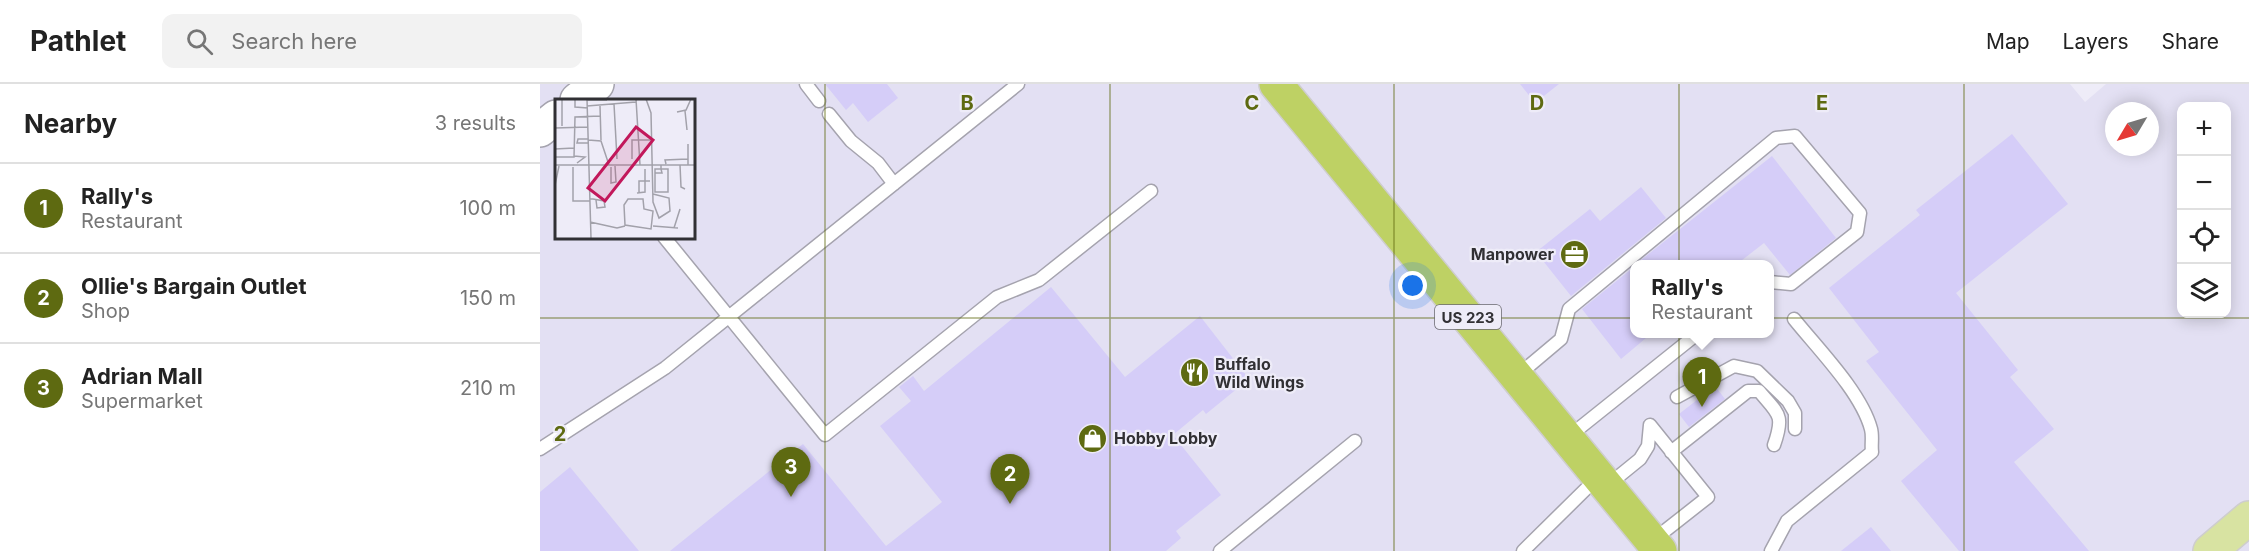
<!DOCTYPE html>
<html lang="en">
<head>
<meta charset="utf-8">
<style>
  :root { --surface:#fff; --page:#f2f2f2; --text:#222; --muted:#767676; --line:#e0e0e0; --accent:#5e6a11 }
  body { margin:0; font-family:Inter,sans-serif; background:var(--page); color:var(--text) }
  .controls { position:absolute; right:18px; top:18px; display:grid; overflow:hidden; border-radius:12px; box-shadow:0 3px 15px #0003 }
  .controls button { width:54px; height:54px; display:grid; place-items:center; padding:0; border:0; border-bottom:2px solid var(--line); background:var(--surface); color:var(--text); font:30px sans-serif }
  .compass { position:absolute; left:1565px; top:18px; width:54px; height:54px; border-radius:50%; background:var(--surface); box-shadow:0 3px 15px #0003; rotate:232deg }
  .you { position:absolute; left:873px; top:202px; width:21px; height:21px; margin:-15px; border:4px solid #fff; border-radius:50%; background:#1a73e8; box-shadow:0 0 0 9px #1a73e833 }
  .badge { display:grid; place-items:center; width:39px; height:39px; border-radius:50%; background:var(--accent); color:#fff; font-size:20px; font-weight:700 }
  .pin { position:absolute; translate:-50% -50px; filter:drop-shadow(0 2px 3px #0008) }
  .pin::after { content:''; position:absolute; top:32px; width:21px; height:18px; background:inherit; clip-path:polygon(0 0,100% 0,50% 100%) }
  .popup { position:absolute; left:1090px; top:176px; width:144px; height:78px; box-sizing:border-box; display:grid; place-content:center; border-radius:12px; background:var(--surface); filter:drop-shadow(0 2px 4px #0005); font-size:20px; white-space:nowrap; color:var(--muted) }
  .popup b { font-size:22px; color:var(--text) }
  .popup::after { content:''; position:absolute; left:50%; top:100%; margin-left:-12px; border:12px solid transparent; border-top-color:var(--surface) }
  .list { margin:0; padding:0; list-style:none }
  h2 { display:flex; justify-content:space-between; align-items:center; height:78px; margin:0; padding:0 24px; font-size:26px }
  h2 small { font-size:20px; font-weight:400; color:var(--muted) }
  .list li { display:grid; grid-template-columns:39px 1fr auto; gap:18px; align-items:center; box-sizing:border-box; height:90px; padding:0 24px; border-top:2px solid var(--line) }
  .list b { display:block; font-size:22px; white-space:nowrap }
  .list p { margin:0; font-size:20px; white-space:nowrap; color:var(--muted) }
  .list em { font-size:20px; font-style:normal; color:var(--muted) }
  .icon { flex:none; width:33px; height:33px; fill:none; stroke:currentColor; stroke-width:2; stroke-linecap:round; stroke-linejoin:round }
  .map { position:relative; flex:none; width:1709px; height:467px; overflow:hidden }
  header { display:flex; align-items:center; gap:36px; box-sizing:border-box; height:84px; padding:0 30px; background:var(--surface); border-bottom:2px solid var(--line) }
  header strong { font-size:28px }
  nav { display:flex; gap:33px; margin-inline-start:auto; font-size:21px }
  .search { width:420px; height:54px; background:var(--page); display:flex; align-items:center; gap:15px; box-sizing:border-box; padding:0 21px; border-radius:12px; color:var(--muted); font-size:22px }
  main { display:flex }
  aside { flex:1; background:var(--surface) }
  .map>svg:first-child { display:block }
</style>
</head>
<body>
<header>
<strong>Pathlet</strong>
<div class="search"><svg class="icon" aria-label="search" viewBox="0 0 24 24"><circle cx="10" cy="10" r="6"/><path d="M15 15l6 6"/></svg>Search here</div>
<nav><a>Map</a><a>Layers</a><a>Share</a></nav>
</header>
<main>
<aside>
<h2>Nearby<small>3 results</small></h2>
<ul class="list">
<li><span class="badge">1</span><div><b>Rally's</b><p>Restaurant</p></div><em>100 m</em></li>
<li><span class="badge">2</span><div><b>Ollie's Bargain Outlet</b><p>Shop</p></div><em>150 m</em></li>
<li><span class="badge">3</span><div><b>Adrian Mall</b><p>Supermarket</p></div><em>210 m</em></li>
</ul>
</aside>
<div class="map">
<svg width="1709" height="467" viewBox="0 0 1709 467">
  <rect width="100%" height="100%" fill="#eeecf8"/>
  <path fill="#e3e0f3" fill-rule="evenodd" d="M0,0H1530L1545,18L1566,0H1709V467H0ZM16,16H153V153H16ZM1642,22H1686V230H1642ZM1574,27H1610V63H1574ZM1094,180H1230V250H1094Z"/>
  <path fill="#d5cdf8" d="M285,0H347L358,14L328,38L313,19L306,26Z
    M980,0H1019L995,19Z
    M1472,50L1528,120L1416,209L1478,286L1470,293L1514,345L1474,378L1549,467H1419L1361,397L1397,366L1326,277L1339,268L1289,204L1380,131L1376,126Z
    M1232,72L1296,154L1250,191L1224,159L1197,180H1096Z
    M1101,103L1126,134L1031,212L996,168L1050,125L1060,137Z
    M1095,182V249H1112L1081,275L1042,225Z
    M511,203L585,293L660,232L709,295L666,330L663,326L633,351L681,411L636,447L641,454L626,467H130L263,360L346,462L402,418L340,342L371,317L359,303L373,292L384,307Z
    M1175,302L1185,315L1149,343L1139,330Z
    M30,383L99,467H0V408Z
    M1331,443L1351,467H1301Z"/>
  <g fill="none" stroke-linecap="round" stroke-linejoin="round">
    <defs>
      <path id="lane" d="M266,0L279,17
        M289,30L311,57L338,79L354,100
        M124,153L285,351L457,213L499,196L611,107
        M977,292L1021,255L1029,225L1236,54L1255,52L1320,129L1317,148L1251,200L1230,198
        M1137,313L1194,282L1217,287L1248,317L1255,329V345
        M1110,341L1168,413L1112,457
        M1027,354L1157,250
        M0,365L125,284L478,0
        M1131,368L1208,307H1219C1238,330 1245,330 1234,361
        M1068,401L1100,375L1108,362L1110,341
        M680,467L815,357
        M983,467L1057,394
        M1231,467L1247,437L1332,368C1331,361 1333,352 1331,345C1321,308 1278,265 1254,235"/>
      <path id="secondary" d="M37,16L57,0
        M0,46L16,33"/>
      <path id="primary" d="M1670,467L1709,434"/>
      <path id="highway" d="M736,0L1120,467"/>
    </defs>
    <use href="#lane" stroke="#a5a3ae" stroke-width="15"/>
    <use href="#secondary" stroke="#a5a3ae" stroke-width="36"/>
    <use href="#primary" stroke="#cecdce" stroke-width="36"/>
    <use href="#highway" stroke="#cecdce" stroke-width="36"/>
    <use href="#lane" stroke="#fff" stroke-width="12"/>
    <use href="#secondary" stroke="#fff" stroke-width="33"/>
    <use href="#primary" stroke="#d8e3a2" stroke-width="33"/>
    <use href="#highway" stroke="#bed164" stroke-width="33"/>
  </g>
  <path fill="none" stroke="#5e6a11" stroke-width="1.5" stroke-opacity="0.55" d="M285,0V467M570,0V467M854,0V467M1139,0V467M1424,0V467M0,234H1709"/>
  <defs>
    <symbol id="office-disc" viewBox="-11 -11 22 22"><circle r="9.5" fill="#5e6a11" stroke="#eeecf8"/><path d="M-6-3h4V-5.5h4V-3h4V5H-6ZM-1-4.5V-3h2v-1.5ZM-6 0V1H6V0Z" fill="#fff"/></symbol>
    <symbol id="restaurant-disc" viewBox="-11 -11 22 22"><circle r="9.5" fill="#5e6a11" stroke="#eeecf8"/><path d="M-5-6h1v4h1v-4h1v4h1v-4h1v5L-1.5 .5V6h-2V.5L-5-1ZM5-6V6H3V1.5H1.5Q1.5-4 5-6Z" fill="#fff"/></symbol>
    <symbol id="shop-disc" viewBox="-11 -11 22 22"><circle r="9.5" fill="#5e6a11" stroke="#eeecf8"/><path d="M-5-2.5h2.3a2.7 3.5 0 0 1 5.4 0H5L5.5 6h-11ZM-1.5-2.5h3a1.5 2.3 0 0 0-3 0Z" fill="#fff"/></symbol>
  </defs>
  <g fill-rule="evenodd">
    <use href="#office-disc" x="1018" y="154" width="33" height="33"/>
    <use href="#restaurant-disc" x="638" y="272" width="33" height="33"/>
    <use href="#shop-disc" x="536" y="338" width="33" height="33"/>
  </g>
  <g text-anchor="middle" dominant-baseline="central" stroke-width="4.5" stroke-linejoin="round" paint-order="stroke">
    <rect fill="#eeecf8" stroke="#6a686f" stroke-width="1.5" x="895" y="221" width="66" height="24" rx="4.5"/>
    <g font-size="15" font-weight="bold" fill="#313034">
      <text x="928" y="233">US 223</text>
    </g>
    <g font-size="16" font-weight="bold" fill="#313034" stroke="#eeecf8" text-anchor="start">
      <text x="1014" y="170" text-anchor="end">Manpower</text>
      <text x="675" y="280">Buffalo<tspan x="675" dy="18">Wild Wings</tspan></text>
      <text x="574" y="354">Hobby Lobby</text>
    </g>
  </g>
  <g transform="translate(15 15)">
    <rect width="140" height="140" fill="#eeecf8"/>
    <path fill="none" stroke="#a2a1aa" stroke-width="1.5" d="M7,0V27M20,0V8L33,9M32,0L36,139M81,0L85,66M91,0L96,14L98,103L104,119L115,112L114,99L98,95M32,1H52M59,5L62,60M32,7L81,3M45,7L46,41M130,12L132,31M122,13L131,11L136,0M0,29L33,28M33,40H23L22,44H33M33,41L46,42L54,66M133,45V66M0,50L19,49M19,57L30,58L22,64M0,58H19L20,18L45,17M77,60V41H96M111,65L110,61L133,60M0,66H140M125,66L126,88L130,90M18,68V102H35M56,68V84L61,83L60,67M100,74H107L106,70H100V93H113V70H106V66M0,86L4,67M82,94L90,93V70M84,94V82H95M35,100H38L49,102L50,108L42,109L41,101M73,100H88L89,110L98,112L96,130L70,126L69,106ZM35,123L62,129L70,127M98,127L123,129M119,129L125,110"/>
    <path fill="#c2185b" fill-opacity="0.15" stroke="#c2185b" stroke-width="3" d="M81,28L98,41L50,102L33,89Z"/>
    <rect width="140" height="140" fill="none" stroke="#313034" stroke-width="3"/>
  </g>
  <g font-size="20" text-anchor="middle" font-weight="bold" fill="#5e6a11" stroke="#eeecf8" stroke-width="4.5" stroke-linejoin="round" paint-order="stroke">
    <text x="427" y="26">B</text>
    <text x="712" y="26">C</text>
    <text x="997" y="26">D</text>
    <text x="1282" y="26">E</text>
    <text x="20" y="357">2</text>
  </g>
</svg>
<div class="controls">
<button>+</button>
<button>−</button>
<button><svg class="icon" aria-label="locate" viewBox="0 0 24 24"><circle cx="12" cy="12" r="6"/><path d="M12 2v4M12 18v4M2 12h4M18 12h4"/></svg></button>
<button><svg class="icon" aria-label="layers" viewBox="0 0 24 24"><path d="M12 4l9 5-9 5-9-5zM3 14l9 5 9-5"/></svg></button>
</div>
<svg class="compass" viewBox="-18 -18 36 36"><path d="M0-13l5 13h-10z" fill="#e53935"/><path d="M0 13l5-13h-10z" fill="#767676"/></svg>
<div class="you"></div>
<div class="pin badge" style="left:1162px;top:323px">1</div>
<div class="popup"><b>Rally's</b>Restaurant</div>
<div class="pin badge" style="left:470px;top:420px">2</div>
<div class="pin badge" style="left:251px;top:413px">3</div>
</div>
</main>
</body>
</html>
